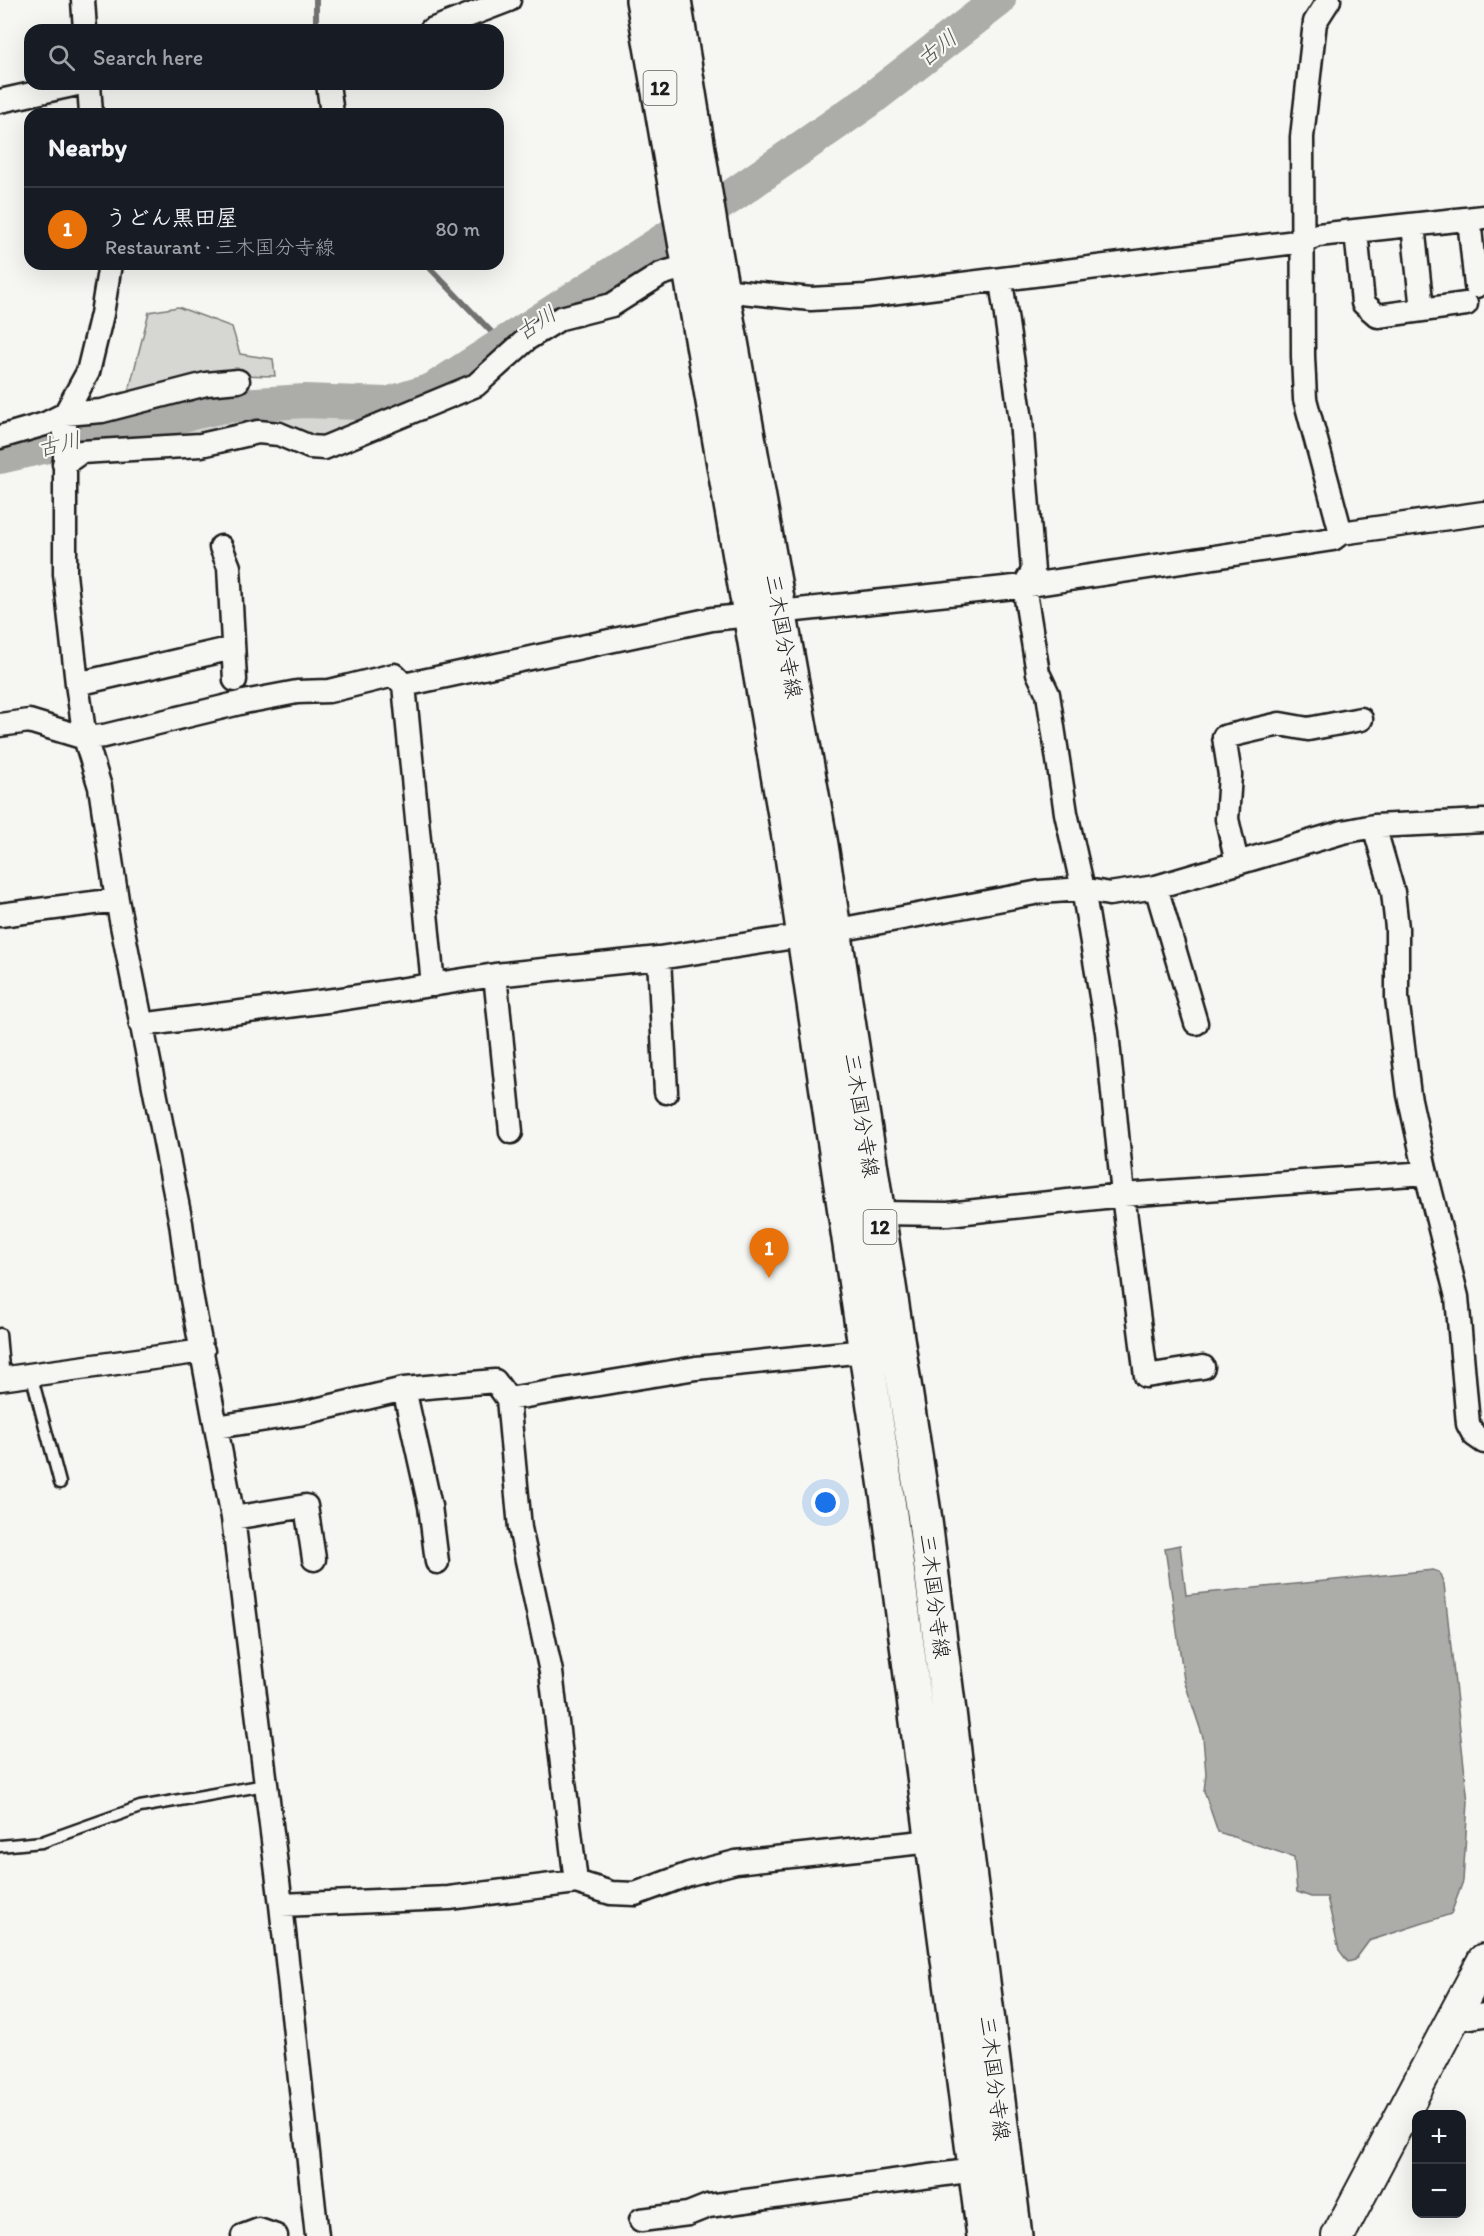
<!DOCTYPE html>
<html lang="en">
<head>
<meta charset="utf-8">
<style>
  :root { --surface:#171b24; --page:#20242c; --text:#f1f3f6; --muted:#9ea1a6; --line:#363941; --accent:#d1495b }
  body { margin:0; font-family:Itim,"Klee One",sans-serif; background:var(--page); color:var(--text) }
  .controls { position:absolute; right:18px; bottom:18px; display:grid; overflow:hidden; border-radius:12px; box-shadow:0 6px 24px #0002 }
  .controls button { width:54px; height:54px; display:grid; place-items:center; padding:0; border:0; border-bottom:2px solid var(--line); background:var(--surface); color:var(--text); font:30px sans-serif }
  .you { position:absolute; left:826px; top:1503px; width:21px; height:21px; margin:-15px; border:4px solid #fff; border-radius:50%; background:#1a73e8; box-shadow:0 0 0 9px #1a73e833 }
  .badge { display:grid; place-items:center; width:39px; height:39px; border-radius:50%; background:var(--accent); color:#fff; font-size:20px; font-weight:700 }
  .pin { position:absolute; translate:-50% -50px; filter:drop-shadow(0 2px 3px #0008) }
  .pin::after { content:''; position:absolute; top:32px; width:21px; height:18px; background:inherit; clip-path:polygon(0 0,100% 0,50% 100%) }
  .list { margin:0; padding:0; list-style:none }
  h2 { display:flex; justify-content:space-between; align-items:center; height:78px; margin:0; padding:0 24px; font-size:26px }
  h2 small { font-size:20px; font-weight:400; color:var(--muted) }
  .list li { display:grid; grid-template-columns:39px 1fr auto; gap:18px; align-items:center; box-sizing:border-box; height:84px; padding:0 24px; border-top:2px solid var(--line) }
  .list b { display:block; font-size:22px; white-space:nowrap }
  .list p { margin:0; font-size:20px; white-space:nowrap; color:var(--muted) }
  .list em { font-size:20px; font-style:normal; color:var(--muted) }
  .icon { flex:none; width:33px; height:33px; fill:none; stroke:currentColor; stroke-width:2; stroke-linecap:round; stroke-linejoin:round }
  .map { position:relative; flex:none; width:1484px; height:2236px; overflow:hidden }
  .search { position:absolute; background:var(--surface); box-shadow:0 6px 24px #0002; left:24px; top:24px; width:480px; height:66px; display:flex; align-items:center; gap:15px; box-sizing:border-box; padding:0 21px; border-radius:18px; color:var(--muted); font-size:22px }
  .panel { position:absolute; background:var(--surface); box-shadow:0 6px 24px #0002; left:24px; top:108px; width:480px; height:162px; border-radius:18px }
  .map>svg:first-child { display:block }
</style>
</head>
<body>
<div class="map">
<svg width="1484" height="2236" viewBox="0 0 1484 2236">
  <rect width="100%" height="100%" fill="#f6f6f2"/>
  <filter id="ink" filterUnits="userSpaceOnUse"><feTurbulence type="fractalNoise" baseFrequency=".0167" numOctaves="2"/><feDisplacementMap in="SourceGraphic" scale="12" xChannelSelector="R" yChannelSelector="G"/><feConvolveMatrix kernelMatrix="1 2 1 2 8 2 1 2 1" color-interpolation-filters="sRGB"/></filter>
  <g filter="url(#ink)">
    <path fill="#d6d6d2" stroke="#797977" stroke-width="1.5" d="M178,307L232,327L240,354L273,359L275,376L241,375L127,398L149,312Z
      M240,409L362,416V429L324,442L145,438L217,412Z"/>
    <path fill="#acaca9" stroke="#727271" stroke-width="1.5" d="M1180,1545L1186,1595L1433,1570L1439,1572L1444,1584L1468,1802L1463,1881L1451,1914L1369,1941L1355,1960L1348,1962L1339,1950L1327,1897H1311L1297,1892L1294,1857L1218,1832L1204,1791L1206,1774L1203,1737L1184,1680L1165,1548Z"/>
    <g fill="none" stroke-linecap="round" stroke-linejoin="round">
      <path stroke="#727271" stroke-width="6" d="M316,30V0
        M426,264L504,345"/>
      <path stroke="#acaca9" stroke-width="34" d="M0,457L223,406L305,401L387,404L432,390L729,198L867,102L999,0"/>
      <defs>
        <path id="lane" d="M0,1334L4,1379
          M31,1374L60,1483
          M0,1846L42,1842L140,1807L265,1785"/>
        <path id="street" d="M83,0L85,30
          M1329,0L1315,22L1302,137L1303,356L1305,399L1341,533
          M431,30L509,0
          M89,84L91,114
          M328,84L332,114
          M0,101L77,84
          M1469,219L1476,286
          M1413,225L1422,310
          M1356,231L1363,303L1378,316L1466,304
          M110,264L102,314L88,372L65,414V574L77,684L85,738L100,787L117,900L181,1223L189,1283L233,1518L281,1905L317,2236
          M1001,281L1021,420L1033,571L1024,586L1038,673L1048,694L1066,813L1083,889L1107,1032L1123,1195L1146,1376L1203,1367
          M0,437L45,424L65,414L102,411L206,384L238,381
          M64,464L81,452L201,445L258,432L279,434L310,447L324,448L476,385L527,339L561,318L612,305L661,274L674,270L691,271L722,290L811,299L866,296L1304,241L1318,235L1484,217
          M221,547L229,567L235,680
          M77,684L233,648
          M0,725L29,721L85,738L104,736L244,702L297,692L329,691L394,675L404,685
          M1374,826L1393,892L1397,928V998L1409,1095L1425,1169L1457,1297L1468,1424L1474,1435L1484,1442
          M1237,863L1227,819L1230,775L1224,737L1280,724L1308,729L1361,719
          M1156,887L1196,1023
          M0,915L117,900
          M659,958L666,1092
          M495,975L511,1132
          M433,985L404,685L712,619L1024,586L1333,539L1341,533L1484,513
          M141,1025L334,1000L495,975L659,958L833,931L1040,892L1083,889L1109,894L1156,887L1343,832L1374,826L1484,821
          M877,1213L948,1214L1123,1195L1426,1173
          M0,1379L203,1351
          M404,1389L430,1506L437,1562
          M508,1399L696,1368L865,1351
          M216,1427L299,1414L404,1389L495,1381L508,1399L520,1528L551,1672L576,1882L611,1893L635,1894L689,1874L736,1862L932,1841
          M233,1518L306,1506L314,1559
          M281,1905L449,1898L576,1882
          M1452,2020L1484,2015
          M641,2220L688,2214L708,2206L975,2170
          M243,2236L259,2230L276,2236"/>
        <path id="secondary" d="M1338,2236L1484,1960"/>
        <path id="primary" d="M643,0L791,849L890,1514L984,2236
          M674,0L710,224L821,845L924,1513L1015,2236"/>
      </defs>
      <use href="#lane" stroke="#1c1c1c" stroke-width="15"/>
      <use href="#street" stroke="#1c1c1c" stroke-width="27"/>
      <use href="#secondary" stroke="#1c1c1c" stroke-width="36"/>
      <use href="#primary" stroke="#1c1c1c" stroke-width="38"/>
      <use href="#lane" stroke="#f6f6f2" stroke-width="10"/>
      <use href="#street" stroke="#f6f6f2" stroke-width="22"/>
      <use href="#secondary" stroke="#f6f6f2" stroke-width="32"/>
      <use href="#primary" stroke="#f6f6f2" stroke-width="33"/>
    </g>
  </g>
  <g text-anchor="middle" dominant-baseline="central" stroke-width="4.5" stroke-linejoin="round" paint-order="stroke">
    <g fill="#f6f6f2" stroke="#5d5d5c" stroke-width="1.5">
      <rect x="643.5" y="71" width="33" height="34" rx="4.5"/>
      <rect x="863.5" y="1210" width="33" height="34" rx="4.5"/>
    </g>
    <g font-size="20" font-weight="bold" fill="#1c1c1c">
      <text x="660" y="88">12</text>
      <text x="880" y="1227">12</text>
    </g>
    <g font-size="21" fill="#1c1c1c" stroke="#f6f6f2">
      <text transform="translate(784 636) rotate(80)">三木国分寺線</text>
      <text transform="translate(862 1115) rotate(81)">三木国分寺線</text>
      <text transform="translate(935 1596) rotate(83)">三木国分寺線</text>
      <text transform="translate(995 2078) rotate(83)">三木国分寺線</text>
    </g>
    <g font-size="22" font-style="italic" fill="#565654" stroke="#f6f6f2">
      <text transform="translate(937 48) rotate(-38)">古川</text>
      <text transform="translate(536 323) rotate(-33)">古川</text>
      <text transform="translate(59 444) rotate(-13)">古川</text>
    </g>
  </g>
</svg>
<div class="controls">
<button>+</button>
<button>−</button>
</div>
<div class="you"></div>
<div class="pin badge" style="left:769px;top:1278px;background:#e8710a">1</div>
<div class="search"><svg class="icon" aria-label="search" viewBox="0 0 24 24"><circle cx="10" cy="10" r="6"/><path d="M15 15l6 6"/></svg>Search here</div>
<section class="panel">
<h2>Nearby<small></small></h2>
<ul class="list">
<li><span class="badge" style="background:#e8710a">1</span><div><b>うどん黒田屋</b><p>Restaurant · 三木国分寺線</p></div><em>80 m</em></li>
</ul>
</section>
</div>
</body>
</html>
